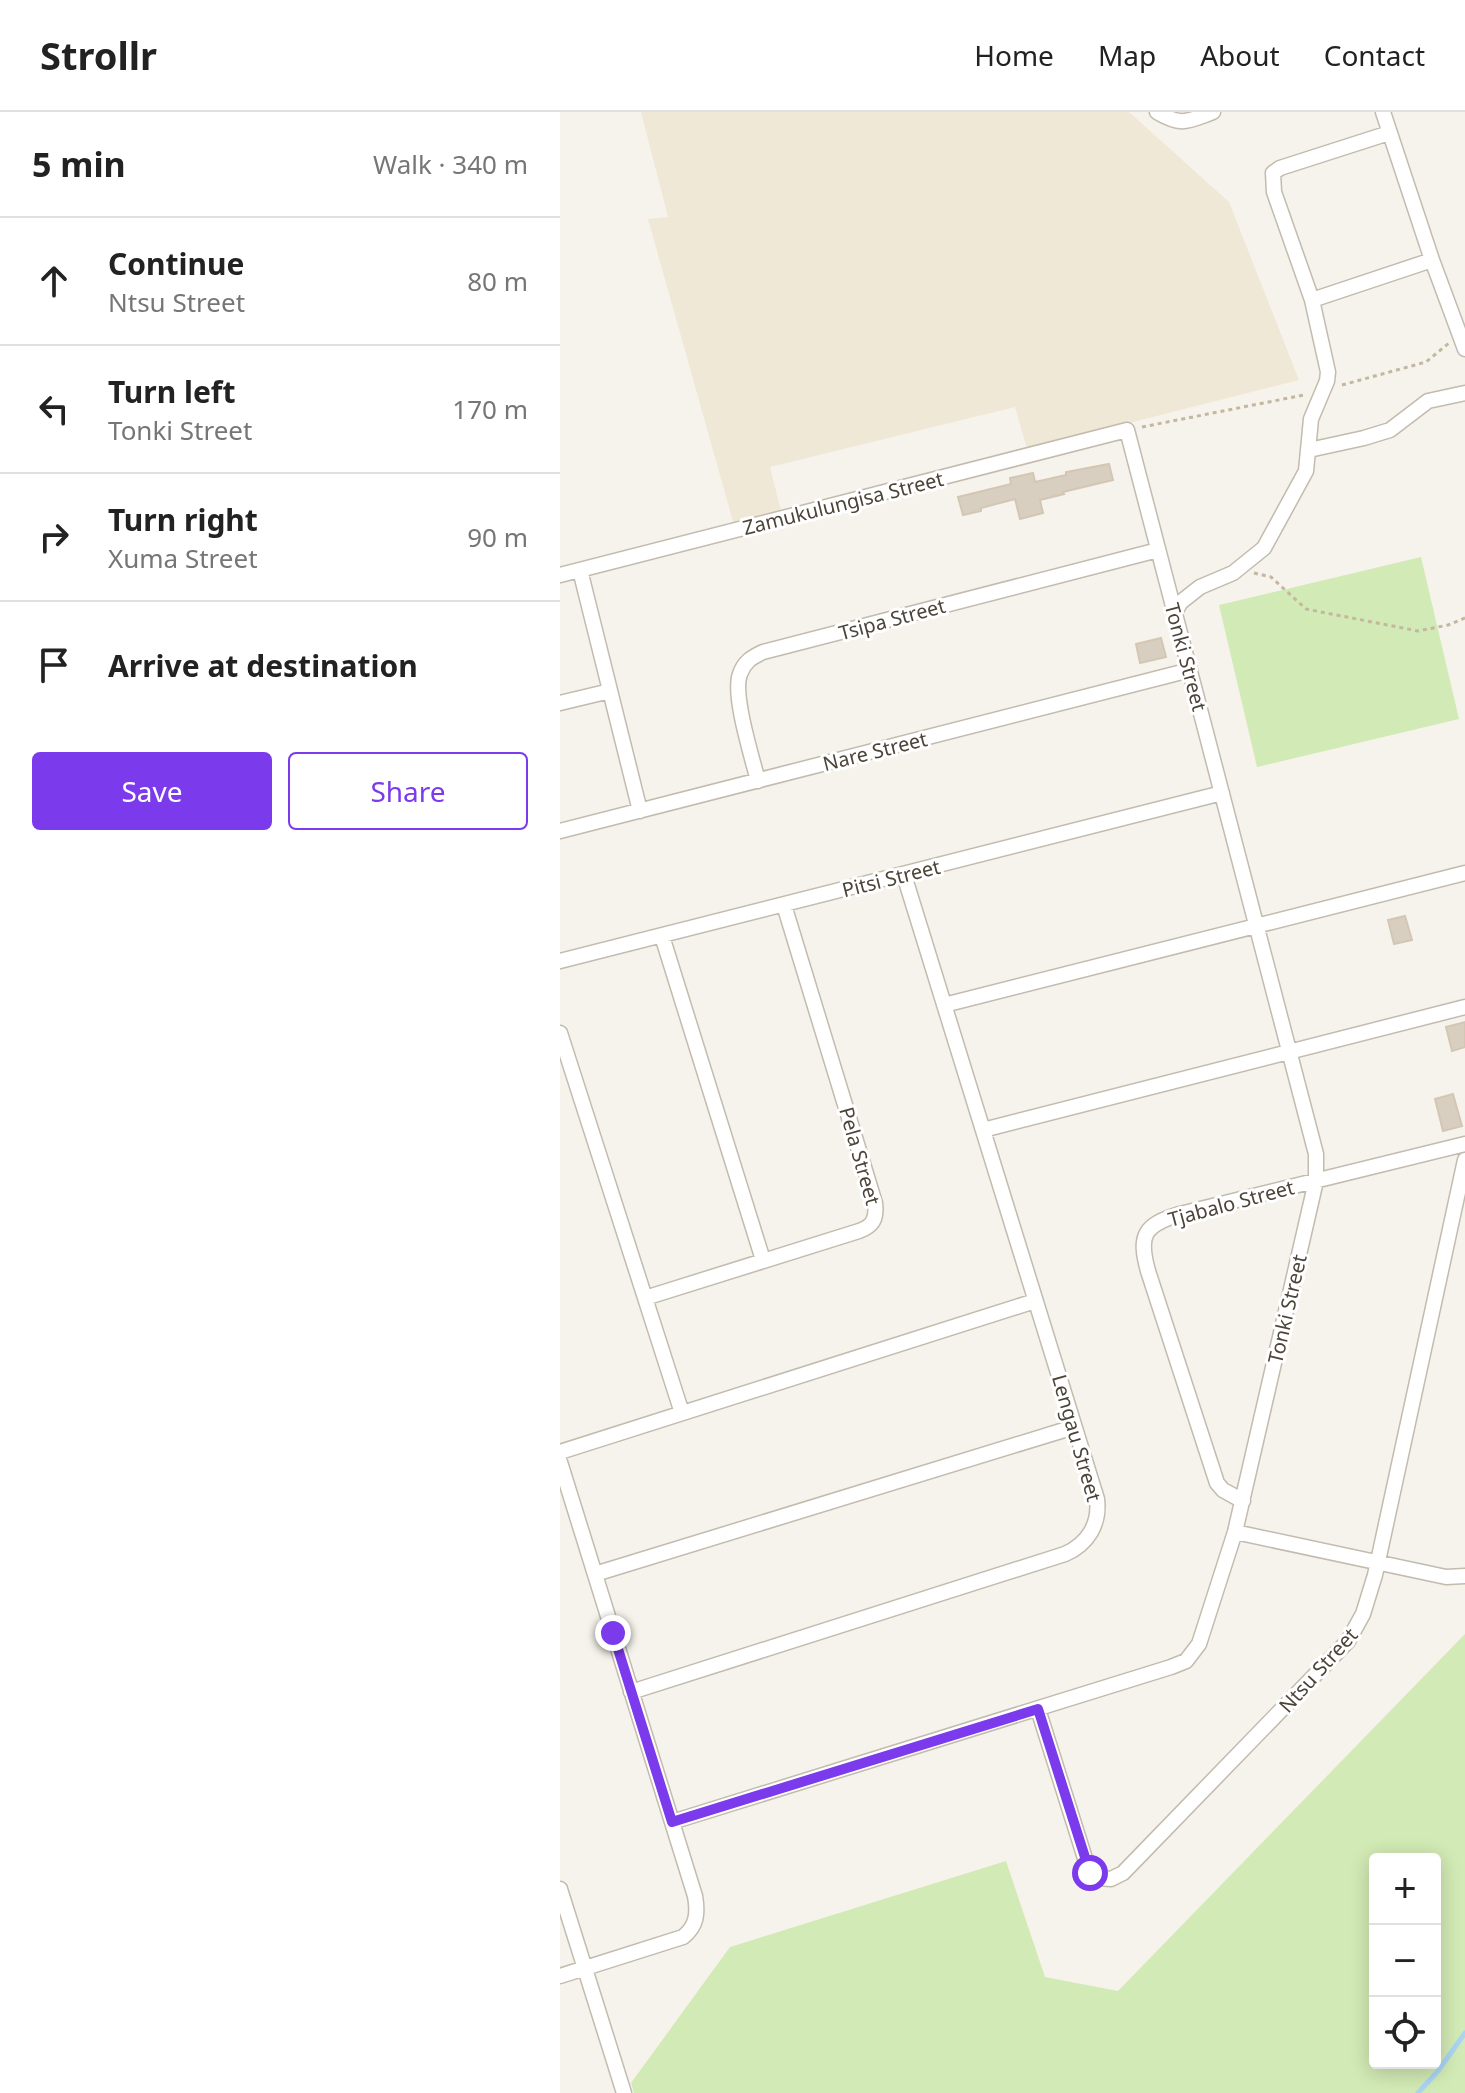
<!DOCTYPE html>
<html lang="en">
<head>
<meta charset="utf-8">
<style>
  :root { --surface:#fff; --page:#f2f2f2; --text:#222; --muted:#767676; --line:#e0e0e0; --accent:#7c3aed }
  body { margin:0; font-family:"Noto Sans",sans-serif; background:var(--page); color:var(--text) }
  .controls { position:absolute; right:24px; bottom:24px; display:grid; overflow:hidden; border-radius:8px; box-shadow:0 4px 20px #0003 }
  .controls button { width:72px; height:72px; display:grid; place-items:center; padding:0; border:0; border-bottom:2px solid var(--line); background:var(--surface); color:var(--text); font:40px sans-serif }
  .stop { position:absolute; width:24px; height:24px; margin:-18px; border:6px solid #7c3aed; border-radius:50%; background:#fff }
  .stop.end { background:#7c3aed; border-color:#fff; box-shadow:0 2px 8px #0008 }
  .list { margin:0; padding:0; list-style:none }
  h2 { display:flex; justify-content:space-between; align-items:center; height:104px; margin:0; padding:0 32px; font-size:34px }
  h2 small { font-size:26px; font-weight:400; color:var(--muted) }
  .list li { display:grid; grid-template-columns:52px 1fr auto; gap:24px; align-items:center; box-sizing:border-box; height:128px; padding:0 32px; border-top:2px solid var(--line) }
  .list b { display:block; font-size:30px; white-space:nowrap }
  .list p { margin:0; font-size:26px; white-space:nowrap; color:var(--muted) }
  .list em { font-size:26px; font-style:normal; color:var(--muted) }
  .actions { display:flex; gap:16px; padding:24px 32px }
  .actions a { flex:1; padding:18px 0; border:2px solid var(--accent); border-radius:8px; text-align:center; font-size:28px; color:var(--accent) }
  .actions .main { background:var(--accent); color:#fff }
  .icon { flex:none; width:44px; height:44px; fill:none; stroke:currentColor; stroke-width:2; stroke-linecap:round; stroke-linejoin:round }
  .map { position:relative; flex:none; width:905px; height:1981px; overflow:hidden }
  header { display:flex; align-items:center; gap:48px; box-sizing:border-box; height:112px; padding:0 40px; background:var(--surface); border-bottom:2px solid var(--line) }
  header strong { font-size:38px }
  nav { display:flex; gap:44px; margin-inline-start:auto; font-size:28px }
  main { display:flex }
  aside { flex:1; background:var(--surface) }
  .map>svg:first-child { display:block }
</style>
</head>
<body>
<header>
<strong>Strollr</strong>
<nav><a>Home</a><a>Map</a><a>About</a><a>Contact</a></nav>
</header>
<main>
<aside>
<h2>5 min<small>Walk · 340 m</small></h2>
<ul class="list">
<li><svg class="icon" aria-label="ahead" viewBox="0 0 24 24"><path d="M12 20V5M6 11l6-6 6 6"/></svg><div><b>Continue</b><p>Ntsu Street</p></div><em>80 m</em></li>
<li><svg class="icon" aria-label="left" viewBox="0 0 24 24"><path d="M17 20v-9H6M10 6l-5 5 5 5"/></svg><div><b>Turn left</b><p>Tonki Street</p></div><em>170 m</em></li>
<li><svg class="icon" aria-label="right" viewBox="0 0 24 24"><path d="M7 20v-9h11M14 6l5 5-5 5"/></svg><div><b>Turn right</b><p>Xuma Street</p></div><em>90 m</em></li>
<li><svg class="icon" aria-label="arrive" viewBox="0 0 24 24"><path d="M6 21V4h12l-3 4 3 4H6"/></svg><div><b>Arrive at destination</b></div></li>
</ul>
<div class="actions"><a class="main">Save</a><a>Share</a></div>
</aside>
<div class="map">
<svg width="905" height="1981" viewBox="0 0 905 1981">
  <rect width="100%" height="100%" fill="#f6f3ec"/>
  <path fill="#efe8d6" d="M81,0H569L669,90L739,268L467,337L455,295L210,355L221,399L174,413L88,107L108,105Z"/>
  <path fill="#d2eab5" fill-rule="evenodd" d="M861,445L899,607L697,655L659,493Z
    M905,1522V1981H74L71,1971L170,1835L446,1749L485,1865L558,1879ZM875,1747V1951H815V1747Z"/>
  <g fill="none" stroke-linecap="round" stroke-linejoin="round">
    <path stroke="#a9d4f2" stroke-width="5" d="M858,1981L878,1959L905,1921"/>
  </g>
  <path fill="#d8cfc1" stroke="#d3c7b4" stroke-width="2" d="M549,352L553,368L503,380L504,382L480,388L483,401L460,407L455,387L421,396V399L403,403L398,385L451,372L450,366L473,361L475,370L506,363V360Z
    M601,526L606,545L580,551L576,532Z
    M845,804L852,828L834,832L828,808Z
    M905,910V935L892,939L886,915Z
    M893,982L902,1014L883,1019L875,987Z"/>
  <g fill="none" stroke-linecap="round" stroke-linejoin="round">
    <defs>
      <path id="minor" d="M597,0C622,15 628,9 653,0
        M823,0L872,148L905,237
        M829,21L720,56L713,61L714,80L752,188L872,148
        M749,338L804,326L830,318L868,289L905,281
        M20,458L80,699
        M0,463L567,318L756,1042V1069L675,1420L639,1532L626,1549L611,1555L112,1710
        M615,500L621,490L640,475L673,461L704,436L746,359L751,307L767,269L768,260L752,188
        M0,591L50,579
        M198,669C192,645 172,582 180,562C184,550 192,545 203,540L598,438
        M0,719L630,558
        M102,824L203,1148
        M0,849L662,681
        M384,893L905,761
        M0,921L122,1301
        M423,1018L905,895
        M85,1186L299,1119C313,1114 317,1107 315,1091L224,793
        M0,1340L475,1189
        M0,1350L135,1784C138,1801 137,1814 123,1825L0,1864
        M683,1389L663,1378L657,1371L588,1159C578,1123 584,1113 620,1102L905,1032
        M675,1420L886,1465L905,1464
        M35,1462L514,1315
        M71,1580L505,1442C528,1432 540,1412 537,1387L344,763
        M478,1597L528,1756L537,1766L551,1767L563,1761L788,1529L803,1502L815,1463L905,1048
        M0,1777L64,1981"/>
    </defs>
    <use href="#minor" stroke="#c2bbae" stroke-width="17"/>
    <path stroke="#c4b79f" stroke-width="3" stroke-dasharray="4 4" stroke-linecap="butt" d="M782,273L866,250L889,231
      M582,315L744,283
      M694,461L711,465L746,497L858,519L888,513L905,506"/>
    <use href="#minor" stroke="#fff" stroke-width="14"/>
  </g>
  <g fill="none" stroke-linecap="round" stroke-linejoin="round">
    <path stroke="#7c3aed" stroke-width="10" d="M53,1521L112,1710L478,1597L530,1761"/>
  </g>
  <g text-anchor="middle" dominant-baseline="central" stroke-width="6" stroke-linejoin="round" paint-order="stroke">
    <g font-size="20" fill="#4b4439" stroke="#fff">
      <text transform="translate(283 391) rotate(-14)">Zamukulungisa Street</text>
      <text transform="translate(332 507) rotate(-15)">Tsipa Street</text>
      <text transform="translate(626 545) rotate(75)">Tonki Street</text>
      <text transform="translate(315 639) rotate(-14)">Nare Street</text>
      <text transform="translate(331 766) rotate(-14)">Pitsi Street</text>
      <text transform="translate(300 1044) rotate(74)">Pela Street</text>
      <text transform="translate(671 1091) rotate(-15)">Tjabalo Street</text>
      <text transform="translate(727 1197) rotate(-77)">Tonki Street</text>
      <text transform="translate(517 1326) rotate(74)">Lengau Street</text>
      <text transform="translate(758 1558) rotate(-48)">Ntsu Street</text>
    </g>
  </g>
</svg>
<div class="controls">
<button>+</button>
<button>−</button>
<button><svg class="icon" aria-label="locate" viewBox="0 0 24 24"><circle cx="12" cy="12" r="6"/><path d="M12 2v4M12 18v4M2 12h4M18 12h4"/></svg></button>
</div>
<div class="stop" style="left:530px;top:1761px"></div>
<div class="stop end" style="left:53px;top:1521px"></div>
</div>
</main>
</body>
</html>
